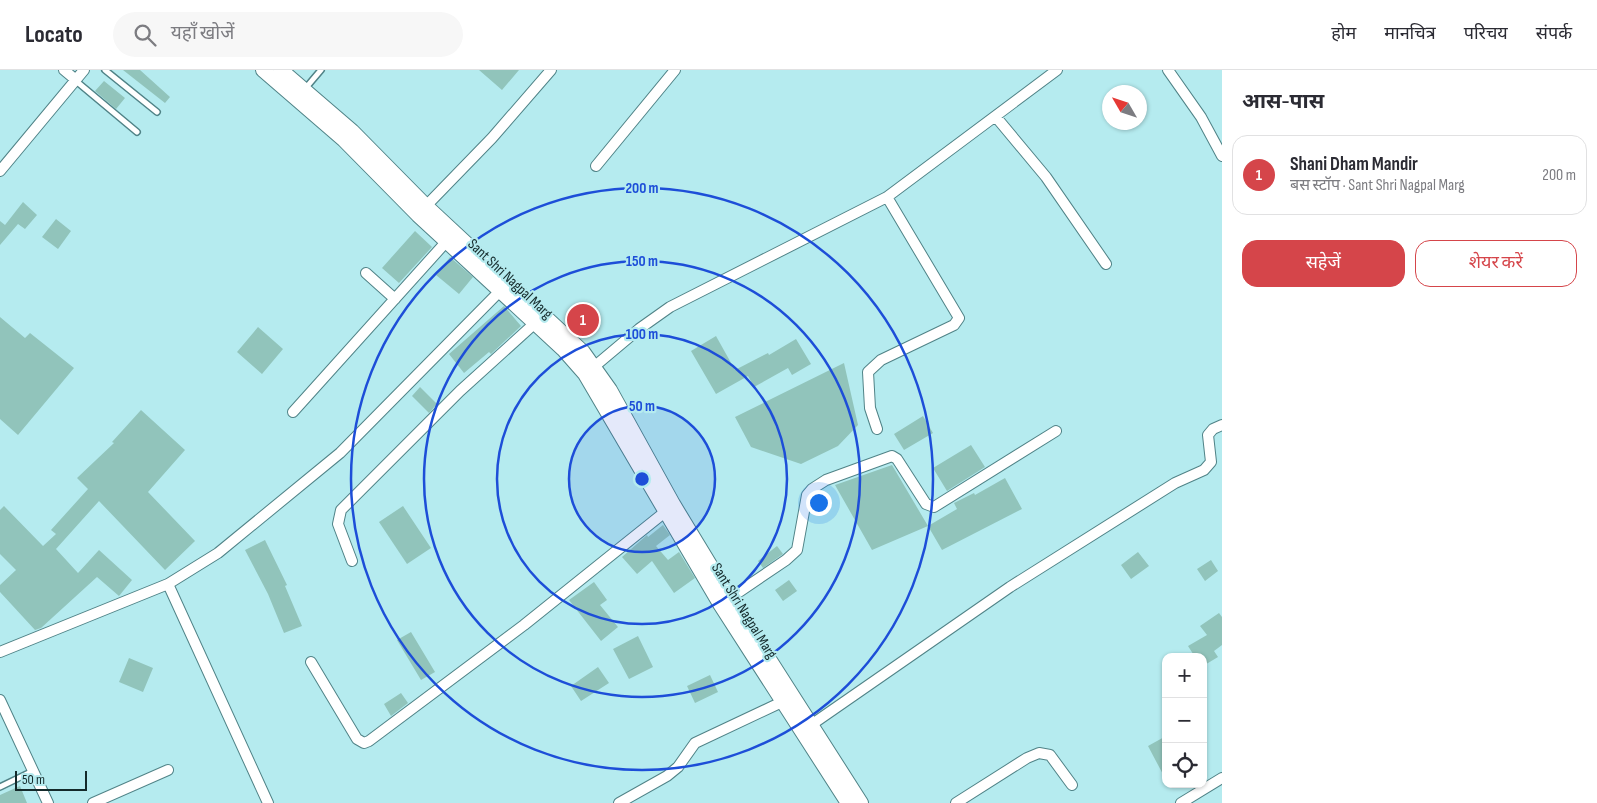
<!DOCTYPE html>
<html lang="hi">
<head>
<meta charset="utf-8">
<style>
  :root { --surface:#fff; --page:#f7f7f7; --text:#2b2b33; --muted:#7c7c81; --line:#e1e1e2; --accent:#d5454a }
  body { margin:0; font-family:"Sofia Sans Condensed","Noto Sans Devanagari",sans-serif; background:var(--page); color:var(--text) }
  .controls { position:absolute; right:15px; bottom:15px; display:grid; overflow:hidden; border-radius:10px; box-shadow:0 1px 4px #0004 }
  .controls button { width:45px; height:45px; display:grid; place-items:center; padding:0; border:0; border-bottom:1px solid var(--line); background:var(--surface); color:var(--text); font:25px sans-serif }
  .compass { position:absolute; left:1102px; top:15px; width:45px; height:45px; border-radius:50%; background:var(--surface); box-shadow:0 1px 4px #0004; rotate:309deg }
  .scale { position:absolute; left:15px; bottom:12px; width:72px; box-sizing:border-box; padding-left:5px; border:2px solid #142a2b; border-top:0; font-size:14px; line-height:18px; white-space:nowrap; color:#142a2b; -webkit-text-stroke:4px #b5ebef; paint-order:stroke }
  .you { position:absolute; left:818px; top:432px; width:18px; height:18px; margin:-12px; border:4px solid #fff; border-radius:50%; background:#1a73e8; box-shadow:0 0 0 8px #1a73e833 }
  .badge { display:grid; place-items:center; width:32px; height:32px; border-radius:50%; background:var(--accent); color:#fff; font-size:16px; font-weight:700 }
  .pin { position:absolute; translate:-50% -50%; border:2px solid #fff; box-shadow:0 1px 5px #0006 }
  .list { margin:0; padding:0; list-style:none }
  h2 { display:flex; justify-content:space-between; align-items:center; height:65px; margin:0; padding:0 20px; font-size:21px }
  h2 small { font-size:16px; font-weight:400; color:var(--muted) }
  .list li { display:grid; grid-template-columns:32px 1fr auto; gap:15px; align-items:center; box-sizing:border-box; height:80px; margin:0 10px 10px; padding:0 10px; border:1px solid var(--line); border-radius:15px }
  .list b { display:block; font-size:19px; white-space:nowrap }
  .list p { margin:0; font-size:16px; white-space:nowrap; color:var(--muted) }
  .list em { font-size:16px; font-style:normal; color:var(--muted) }
  .actions { display:flex; gap:10px; padding:15px 20px }
  .actions a { flex:1; padding:11px 0; border:1px solid var(--accent); border-radius:15px; text-align:center; font-size:18px; color:var(--accent) }
  .actions .main { background:var(--accent); color:#fff }
  .icon { flex:none; width:28px; height:28px; fill:none; stroke:currentColor; stroke-width:2; stroke-linecap:round; stroke-linejoin:round }
  .map { position:relative; flex:none; width:1222px; height:733px; overflow:hidden }
  header { display:flex; align-items:center; gap:30px; box-sizing:border-box; height:70px; padding:0 25px; background:var(--surface); border-bottom:1px solid var(--line) }
  header strong { font-size:24px }
  nav { display:flex; gap:28px; margin-inline-start:auto; font-size:18px }
  .search { width:350px; height:45px; background:var(--page); display:flex; align-items:center; gap:12px; box-sizing:border-box; padding:0 18px; border-radius:28px; color:var(--muted); font-size:19px }
  main { display:flex }
  aside { flex:1; background:var(--surface) }
  .map>svg:first-child { display:block }
</style>
</head>
<body>
<header>
<strong>Locato</strong>
<div class="search"><svg class="icon" aria-label="search" viewBox="0 0 24 24"><circle cx="10" cy="10" r="6"/><path d="M15 15l6 6"/></svg>यहाँ खोजें</div>
<nav><a>होम</a><a>मानचित्र</a><a>परिचय</a><a>संपर्क</a></nav>
</header>
<main>
<div class="map">
<svg width="1222" height="733" viewBox="0 0 1222 733">
  <rect width="100%" height="100%" fill="#b5ebef"/>
  <path fill="#91c4bb" d="M123,0H140L170,27L165,33Z
    M479,0H519L502,20Z
    M104,11L125,28L116,39L95,21Z
    M23,132L37,145L25,159L18,154L0,175V151L5,155Z
    M56,149L71,161L58,179L42,167Z
    M415,161L432,177L399,213L382,198Z
    M450,187L473,207L459,224L436,205Z
    M504,236L521,256L491,284L489,282L464,303L449,284Z
    M0,247L25,268L30,263L74,298L18,365L0,349Z
    M258,257L283,279L262,304L237,282Z
    M716,266L735,300L768,283L769,285L796,269L811,294L792,305L788,298L754,317L748,306L716,324L691,281Z
    M844,293L858,355L838,376L801,394L751,377L735,347Z
    M420,317L437,334L429,343L412,326Z
    M141,340L185,380L148,422L195,471L165,500L99,431L56,479L78,503L99,480L132,510L119,526L97,507L41,558L35,560L0,522V515L16,500L0,484V440L4,436L43,476L56,464L51,460L88,419L77,408L114,373L112,372Z
    M923,346L933,363L904,380L894,364Z
    M971,375L985,397L947,421L933,398Z
    M892,395L928,456L872,480L835,415Z
    M1005,408L1022,439L942,480L928,456L957,439L954,433L974,423L975,425Z
    M403,436L431,478L407,494L379,452Z
    M663,455L670,465L656,476L668,490L679,482L695,508L674,523L652,491L637,504L622,487L647,465L648,467Z
    M265,470L287,515L285,516L302,556L284,563L268,524L245,480Z
    M777,476L783,484L763,498L758,491Z
    M1138,482L1149,496L1131,509L1121,495Z
    M1211,490L1218,501L1205,511L1197,499Z
    M789,510L797,521L783,531L775,520Z
    M594,512L607,530L600,535L618,557L601,571L569,530Z
    M1219,543L1222,547V575L1214,581L1218,587L1203,596V587H1195L1188,576L1207,565L1200,556Z
    M411,562L435,602L421,610L397,570Z
    M638,566L653,597L629,609L613,579Z
    M129,588L153,598L143,622L119,612Z
    M598,597L609,613L581,631L571,616Z
    M710,605L718,622L695,633L687,616Z
    M401,623L408,633L391,646L384,634Z
    M1166,666V710L1148,676Z
    M20,716L27,733H0V725Z"/>
  <g fill="none" stroke-linecap="round" stroke-linejoin="round">
    <defs>
      <path id="lane" d="M105,0L157,42
        M76,11L137,62
        M304,20L321,0
        M0,717L33,701"/>
      <path id="street" d="M64,0L76,10
        M1168,0L1201,47L1222,86
        M996,47L1046,107L1106,194
        M596,96L675,0
        M0,101L84,0
        M426,136L492,68L551,0
        M366,203L395,229
        M589,301L639,259L670,237L887,127L1057,0
        M293,342L446,172
        M877,359L870,338L868,302L881,290L954,255L959,248L887,127
        M352,491L338,454L341,440L460,321L534,254
        M168,514L268,733
        M730,528L786,490L797,480L807,425L812,419L826,410L892,386L897,389L926,434L934,437L1056,361
        M0,582L168,514L218,483L340,383L499,222
        M311,592L357,669L364,673L369,671L524,555L665,442
        M0,630L48,733
        M811,655L1010,517L1175,413L1204,400L1211,392L1208,365L1213,359L1222,355
        M93,733L168,700
        M619,733L667,706L678,697L695,673L782,632
        M956,733L1027,688L1039,683L1050,685L1072,715
        M1181,733L1222,708"/>
      <path id="secondary" d="M263,0L344,70L418,145L563,279L585,304L720,534L848,733
        M281,0L352,61L426,136L583,282L610,320L673,434L730,528L861,733"/>
    </defs>
    <use href="#lane" stroke="#508387" stroke-width="8"/>
    <use href="#street" stroke="#508387" stroke-width="12"/>
    <use href="#secondary" stroke="#508387" stroke-width="16"/>
    <use href="#lane" stroke="#fff" stroke-width="5"/>
    <use href="#street" stroke="#fff" stroke-width="10"/>
    <use href="#secondary" stroke="#fff" stroke-width="14"/>
  </g>
  <circle cx="642" cy="409" r="73" fill="#1d4ed8" fill-opacity=".12"/>
  <g fill="none" stroke="#1d4ed8" stroke-width="2.5">
    <circle cx="642" cy="409" r="73"/>
    <circle cx="642" cy="409" r="145"/>
    <circle cx="642" cy="409" r="218"/>
    <circle cx="642" cy="409" r="291"/>
  </g>
  <g text-anchor="middle" dominant-baseline="central" stroke-width="4.5" stroke-linejoin="round" paint-order="stroke">
    <g font-size="15" fill="#142a2b" stroke="#b5ebef">
      <text transform="translate(510 209) rotate(43)">Sant Shri Nagpal Marg</text>
      <text transform="translate(744 541) rotate(58)">Sant Shri Nagpal Marg</text>
    </g>
  </g>
  <circle cx="642" cy="409" r="8" fill="#1d4ed8" stroke="#b5ebef" stroke-width="2.5"/>
  <g font-size="15" text-anchor="middle" font-weight="bold" fill="#1d4ed8" stroke="#b5ebef" stroke-width="4.5" stroke-linejoin="round" paint-order="stroke">
    <text x="642" y="123">200 m</text>
    <text x="642" y="196">150 m</text>
    <text x="642" y="269">100 m</text>
    <text x="642" y="341">50 m</text>
  </g>
</svg>
<div class="controls">
<button>+</button>
<button>−</button>
<button><svg class="icon" aria-label="locate" viewBox="0 0 24 24"><circle cx="12" cy="12" r="6"/><path d="M12 2v4M12 18v4M2 12h4M18 12h4"/></svg></button>
</div>
<svg class="compass" viewBox="-18 -18 36 36"><path d="M0-13l5 13h-10z" fill="#e53935"/><path d="M0 13l5-13h-10z" fill="#7c7c81"/></svg>
<div class="scale">50 m</div>
<div class="you"></div>
<div class="pin badge" style="left:583px;top:250px">1</div>
</div>
<aside>
<h2>आस-पास<small></small></h2>
<ul class="list">
<li><span class="badge">1</span><div><b>Shani Dham Mandir</b><p>बस स्टॉप · Sant Shri Nagpal Marg</p></div><em>200 m</em></li>
</ul>
<div class="actions"><a class="main">सहेजें</a><a>शेयर करें</a></div>
</aside>
</main>
</body>
</html>
